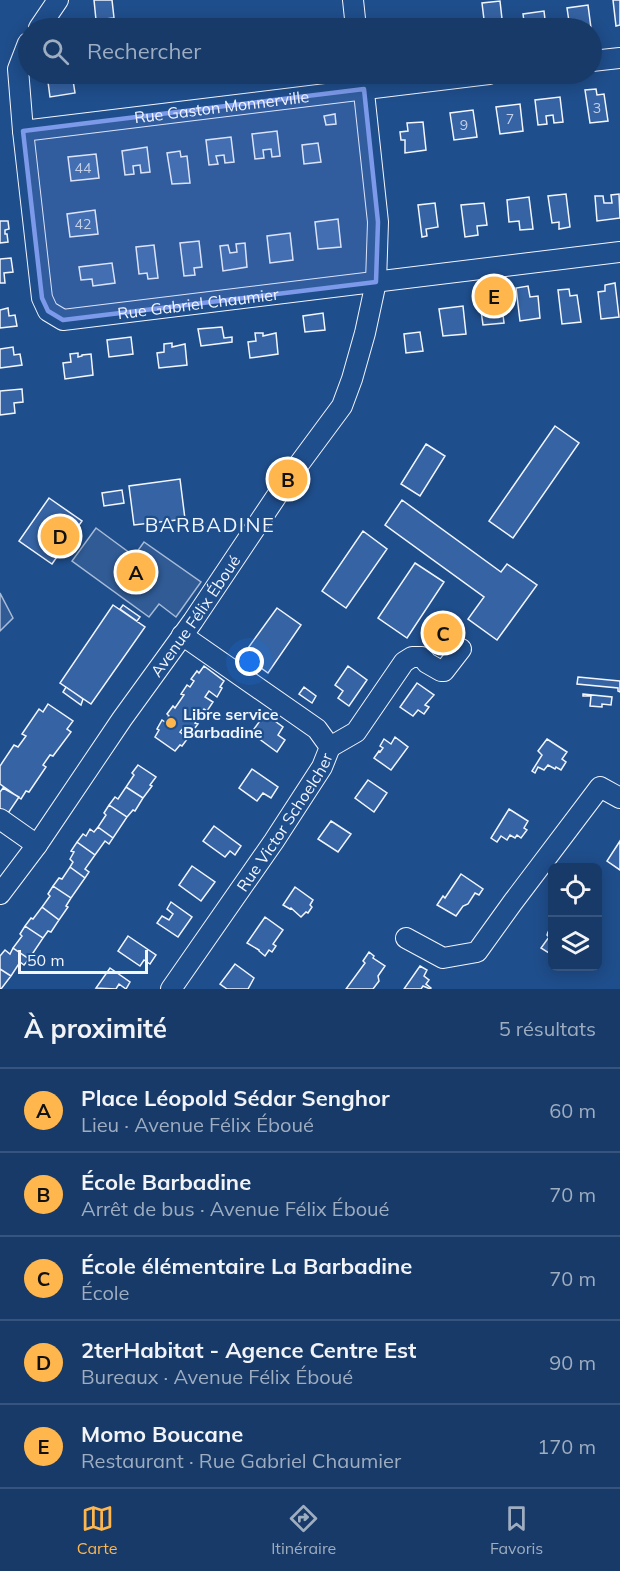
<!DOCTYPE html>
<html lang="fr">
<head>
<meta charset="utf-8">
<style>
  :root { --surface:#173a69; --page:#244571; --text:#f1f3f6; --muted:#9eadc0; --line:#36547d; --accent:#ffb74d }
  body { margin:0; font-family:Mulish,sans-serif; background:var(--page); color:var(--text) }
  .controls { position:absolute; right:18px; bottom:18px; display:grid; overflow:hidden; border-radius:9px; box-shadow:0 3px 15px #0003 }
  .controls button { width:54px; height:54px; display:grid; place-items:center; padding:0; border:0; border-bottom:2px solid var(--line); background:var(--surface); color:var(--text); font:30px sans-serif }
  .scale { position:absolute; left:18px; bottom:15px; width:130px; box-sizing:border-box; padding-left:6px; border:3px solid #f2f6ff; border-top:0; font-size:16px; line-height:21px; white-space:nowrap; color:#f2f6ff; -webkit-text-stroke:4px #1f4e8c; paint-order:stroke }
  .you { position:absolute; left:250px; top:662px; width:21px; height:21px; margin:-15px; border:4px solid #fff; border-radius:50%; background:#1a73e8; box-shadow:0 0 0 9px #1a73e833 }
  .badge { display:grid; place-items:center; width:39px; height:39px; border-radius:50%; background:var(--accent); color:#111; font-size:20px; font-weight:700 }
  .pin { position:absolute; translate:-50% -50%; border:3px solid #fff; box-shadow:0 2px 6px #0006 }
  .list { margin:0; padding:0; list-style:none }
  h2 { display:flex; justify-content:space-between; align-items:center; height:78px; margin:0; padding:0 24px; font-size:26px }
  h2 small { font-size:20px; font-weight:400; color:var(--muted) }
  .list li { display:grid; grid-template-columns:39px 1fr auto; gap:18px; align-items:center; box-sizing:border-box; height:84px; padding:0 24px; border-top:2px solid var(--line) }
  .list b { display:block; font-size:22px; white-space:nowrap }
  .list p { margin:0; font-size:20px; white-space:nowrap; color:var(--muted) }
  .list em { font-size:20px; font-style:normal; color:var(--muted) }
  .icon { flex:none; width:33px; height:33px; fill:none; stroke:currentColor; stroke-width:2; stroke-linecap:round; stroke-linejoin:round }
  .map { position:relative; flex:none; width:620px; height:989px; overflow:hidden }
  .search { position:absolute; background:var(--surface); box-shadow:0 3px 15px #0003; left:18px; right:18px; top:18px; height:66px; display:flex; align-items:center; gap:15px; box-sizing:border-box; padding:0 21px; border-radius:33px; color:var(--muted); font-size:22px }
  .sheet { height:498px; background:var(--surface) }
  nav { display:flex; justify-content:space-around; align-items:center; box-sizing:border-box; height:84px; border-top:2px solid var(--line); background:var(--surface); font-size:16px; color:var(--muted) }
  nav a { display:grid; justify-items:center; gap:3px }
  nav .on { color:var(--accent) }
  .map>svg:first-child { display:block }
</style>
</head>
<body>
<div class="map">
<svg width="620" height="989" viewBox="0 0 620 989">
  <rect width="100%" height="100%" fill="#1f4e8c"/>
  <path fill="#305b95" stroke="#a8bbd7" stroke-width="1.5" d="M96,528L134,556L144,542L201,582L176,617L159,604L149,617L72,561Z
    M0,593L13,618L0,631Z"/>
  <path fill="#3563a3" stroke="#f2f6ff" stroke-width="1.5" d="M94,0H112L114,18L96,20Z
    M613,0H620V25L616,26Z
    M500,1L503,28H485L482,3Z
    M588,5L591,28H570L567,8Z
    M544,11L546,28H525L523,14Z
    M47,74H72L75,93L50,97Z
    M104,74H129V79L105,82Z
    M145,74H166V76L145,79Z
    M200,74H221L222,77L201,80Z
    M240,74H261L262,79L254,80L253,76L240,78Z
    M596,89L597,95L604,94L608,121L590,123L585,90Z
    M560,97L563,122L554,123L553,115L546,116L547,124L538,125L535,100Z
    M520,104L523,131L500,134L496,107Z
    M473,110L477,137L454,140L450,113Z
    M335,114L336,124L326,125L324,116Z
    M423,122L426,150L405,153V140H401L400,132L408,131L407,123Z
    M277,131L280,156L272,157L271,149L263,150L264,158L255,159L252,134Z
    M231,137L234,162L225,163L224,155L216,156L218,164L209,165L206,140Z
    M318,143L321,162L304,164L302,145Z
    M147,147L150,172L141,173L140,165L133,166L134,174L125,175L122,151Z
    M180,151L181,157L187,156L190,183L172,184L167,153Z
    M96,154L99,178L71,181L68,157Z
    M566,194L570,227L559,229V222L552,223L548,196Z
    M619,194L620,218L597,221L595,196H603L604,203H612L611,195Z
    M529,197L533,229L520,230L519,221L509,222L507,200Z
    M435,203L438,227L426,229L427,236L422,237L418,205Z
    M484,203L487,225L477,226L478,235L465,237L461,205Z
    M95,210L98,234L70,237L67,214Z
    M338,219L341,247L318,249L315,222Z
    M0,221H8L9,229L5,230V234H7L8,242L0,243Z
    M290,233L293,260L270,263L267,236Z
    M199,241L202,267L194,268L195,275L184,276L180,243Z
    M245,243L247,267L223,271L220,246L228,245L230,253L237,252L236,244Z
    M154,245L158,278L148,279L147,273L139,274L136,247Z
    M11,258L13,272L4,273L5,283H0V259Z
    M112,263L115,283L93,286L92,279L81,280L79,267Z
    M615,283L619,317L601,319L598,292L605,291V285Z
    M528,286L530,297L538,296L540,318L520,321L516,288Z
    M569,289L570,296L577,295L581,322L562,324L558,290Z
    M500,290L504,323L483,325L480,303L488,302L487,291Z
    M463,306L466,334L443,336L439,309Z
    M8,308L9,316L15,315L17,326L0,328V310Z
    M323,313L325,330L305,332L303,316Z
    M222,327L224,338L232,337V342L201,346L198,329Z
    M420,332L423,351L406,353L404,334Z
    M255,333H263V336L276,333L278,354L250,358L248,342L256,341Z
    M131,337L133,354L109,357L107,340Z
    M172,343V347L185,344L187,365L159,368L157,353L164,352V344Z
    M13,347L14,355L20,354L22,365L0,368V349Z
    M78,353V357L82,356V355L91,354L93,375L65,379L63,363L71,362L70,354Z
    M22,389L23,402L14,403L15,413L0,415V391Z
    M555,426L579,443L513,538L489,521Z
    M426,444L445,456L420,496L401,484Z
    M180,479L185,519L134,525L129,486Z
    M122,490L124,503L104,506L102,493Z
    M49,498L82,521L52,564L19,541Z
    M402,500L501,572L507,564L537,585L497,640L468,619L484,597L385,525Z
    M363,531L387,549L346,608L322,591Z
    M415,563L444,582L407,638L378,618Z
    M113,605L145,627L91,704L60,683Z
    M123,605L140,617L137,621L120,609Z
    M277,608L301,625L268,673L243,655Z
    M204,666L224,681L220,687L222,688L217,697L209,691L205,697L213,702L207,711L204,709L195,723L198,724L192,732L184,727L180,732L188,738L182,746L180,745L175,751L155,737L159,730L157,729L162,720L165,722L169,716L167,714L173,706L175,708L184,695L181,694L187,685L190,687L194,681L191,679L197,671L199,673Z
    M348,666L367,680L349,706L338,698L343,691L335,685Z
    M578,677L620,681V692L618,691V688L577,684Z
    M417,683L434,695L425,705L429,707L424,714L418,710L413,716L400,707Z
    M66,687L83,699L81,705L63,692Z
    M304,687L316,696L312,703L299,694Z
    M583,694L612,697L611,705L602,704V707L590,706L591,696H583Z
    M48,704L73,721L67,729L71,732L53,756L50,755L43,765L46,767L29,792L26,791L21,799L0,784V766L14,745L18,747L26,736L22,734L39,709L43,712Z
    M265,714L283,727L278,735L285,740L277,752L251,733Z
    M395,737L408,747L391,770L374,758L379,751L380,752L383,748L380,746L384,739L391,744Z
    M547,739L567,752L562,759L566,762L561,770L556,767L555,769L548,765L544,770L538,767L535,773L532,771L542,755L538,751Z
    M138,765L156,777L150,785L152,786L143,798L126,787L134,775L132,773Z
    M252,769L278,787L271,798L263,793L257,801L239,788Z
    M368,780L387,793L374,812L355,798Z
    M126,787L143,798L135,811L133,810L127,817L109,805L115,797L118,799Z
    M3,788L19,797L0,825V792Z
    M109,805L127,817L113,838L98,827L106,815L104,813Z
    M509,809L528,821L524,828L527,830L521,838L517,835L515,838L510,835L507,840L501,836L497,842L491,838Z
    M331,821L351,834L338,852L318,839Z
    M214,826L241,846L235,855L230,851L225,857L203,841Z
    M98,827L113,838L109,844L105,841L95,855L77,842L83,834L86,836L90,829L94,832Z
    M620,841V870L607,861Z
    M77,842L95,855L85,869L89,872L85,878L70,867L73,862L70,859L74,852L71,851Z
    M192,866L215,882L201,901L179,885Z
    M70,867L85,878L71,898L53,886L59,878L62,879Z
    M461,874L483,889L479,895L475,893L468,904L463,906L456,916L437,905L443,896L445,898Z
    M53,886L71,898L66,906L68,907L59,920L42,907L50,896L48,894Z
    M295,887L313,900L310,905L312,907L308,913L306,912L301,917L291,908L290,909L283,905Z
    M171,902L192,917L178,937L157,923L162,916L169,920L173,914L167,909Z
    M42,907L59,920L51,932L48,931L43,938L25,926L31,918L33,919Z
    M265,917L283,930L273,944L276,946L272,952L269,950L265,956L259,951V950L247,943Z
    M25,926L43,938L29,959L13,948L22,936L20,934Z
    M552,926V955L541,948L549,937L547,935L548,932Z
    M128,936L156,955L150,964L144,960L140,966L118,951Z
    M13,948L29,959L24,965L20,962L11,976L0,969V956L5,950L10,954Z
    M369,952L374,956L373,958L385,966L378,976L379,981L373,989H346L365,963L363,961Z
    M235,964L254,978L248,989H227L220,984Z
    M420,966L427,970L424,976L429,980L426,984L431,988L430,989L423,986L421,989H404Z
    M110,968L130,982L126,989L119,984L116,989L96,988Z
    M0,969L11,976L1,989H0Z"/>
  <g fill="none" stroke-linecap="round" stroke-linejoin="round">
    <defs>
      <g id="minor">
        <path d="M353,0L356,28"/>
        <path d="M39,28L58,0"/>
        <path id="s1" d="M28,43L18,69L23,131L42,298L48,311L63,320L620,252"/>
        <path d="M592,61L620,58"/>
        <path id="s2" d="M23,131L489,74"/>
        <path d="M330,747L356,732L404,662L412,657H422L427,663L441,671H444L461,649"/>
        <path d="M0,819L37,845"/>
        <path id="s3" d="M0,894L37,845L122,719L193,621L288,479L342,406L352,379L365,333L376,282L378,222L362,74"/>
        <path d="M406,938L443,958L477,952L513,902L600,787L620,798"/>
        <path id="s4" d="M171,989L274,841L322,767L330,747L317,729L182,635"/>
      </g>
    </defs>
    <use href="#minor" stroke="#f2f6ff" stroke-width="22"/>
    <use href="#minor" stroke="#1f4e8c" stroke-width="20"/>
  </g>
  <path fill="#7d9aea" fill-opacity="0.2" stroke="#7d9aea" stroke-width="4.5" stroke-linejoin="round" d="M364,89L378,222L376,282L63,320L48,311L42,298L23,131Z"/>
  <circle fill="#ffb74d" stroke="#1f4e8c" stroke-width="2" cx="171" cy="723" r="6"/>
  <g text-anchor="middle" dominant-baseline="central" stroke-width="4.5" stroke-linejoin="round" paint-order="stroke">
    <g font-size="14" fill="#c3d1e8">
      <text x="597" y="108">3</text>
      <text x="510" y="119">7</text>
      <text x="464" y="125">9</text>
      <text x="83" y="168">44</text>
      <text x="83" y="224">42</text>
    </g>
    <g font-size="16" fill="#f2f6ff" stroke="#1f4e8c">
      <text stroke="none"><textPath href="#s2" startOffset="200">Rue Gaston Monnerville</textPath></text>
      <text stroke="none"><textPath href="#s1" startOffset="426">Rue Gabriel Chaumier</textPath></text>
      <text stroke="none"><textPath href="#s3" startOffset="340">Avenue Félix Éboué</textPath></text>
      <text stroke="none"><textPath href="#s4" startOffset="202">Rue Victor Schoelcher</textPath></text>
    </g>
    <g font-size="16" font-weight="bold" fill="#f2f6ff" stroke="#1f4e8c" text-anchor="start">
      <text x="183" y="714">Libre service<tspan x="183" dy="18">Barbadine</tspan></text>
    </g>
    <g font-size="20" letter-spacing="1.5" fill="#f2f6ff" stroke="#1f4e8c">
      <text x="210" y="524">BARBADINE</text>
    </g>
  </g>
</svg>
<div class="controls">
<button><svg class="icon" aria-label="locate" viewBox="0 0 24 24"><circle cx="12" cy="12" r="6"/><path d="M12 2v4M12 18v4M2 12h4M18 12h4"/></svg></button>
<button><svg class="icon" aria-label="layers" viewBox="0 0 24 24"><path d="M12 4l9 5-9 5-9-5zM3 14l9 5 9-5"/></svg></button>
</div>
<div class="scale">50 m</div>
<div class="you"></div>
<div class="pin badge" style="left:136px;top:572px">A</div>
<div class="pin badge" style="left:288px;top:479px">B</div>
<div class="pin badge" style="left:443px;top:633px">C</div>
<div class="pin badge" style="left:60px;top:536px">D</div>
<div class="pin badge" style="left:494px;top:296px">E</div>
<div class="search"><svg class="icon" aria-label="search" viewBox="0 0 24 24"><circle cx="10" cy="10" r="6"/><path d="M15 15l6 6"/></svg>Rechercher</div>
</div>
<section class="sheet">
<h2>À proximité<small>5 résultats</small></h2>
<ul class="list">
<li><span class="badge">A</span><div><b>Place Léopold Sédar Senghor</b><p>Lieu · Avenue Félix Éboué</p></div><em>60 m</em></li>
<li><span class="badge">B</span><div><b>École Barbadine</b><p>Arrêt de bus · Avenue Félix Éboué</p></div><em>70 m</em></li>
<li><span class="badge">C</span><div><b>École élémentaire La Barbadine</b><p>École</p></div><em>70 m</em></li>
<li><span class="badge">D</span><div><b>2terHabitat - Agence Centre Est</b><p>Bureaux · Avenue Félix Éboué</p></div><em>90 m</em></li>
<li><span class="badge">E</span><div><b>Momo Boucane</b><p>Restaurant · Rue Gabriel Chaumier</p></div><em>170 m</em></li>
</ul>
</section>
<nav>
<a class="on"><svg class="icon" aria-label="map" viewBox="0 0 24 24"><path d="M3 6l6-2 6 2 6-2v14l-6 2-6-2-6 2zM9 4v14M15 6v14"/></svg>Carte</a>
<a><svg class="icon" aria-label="directions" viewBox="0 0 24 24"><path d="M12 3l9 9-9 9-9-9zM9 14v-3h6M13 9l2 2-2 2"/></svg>Itinéraire</a>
<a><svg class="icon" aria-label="saved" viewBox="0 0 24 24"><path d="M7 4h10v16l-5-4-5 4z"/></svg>Favoris</a>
</nav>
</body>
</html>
